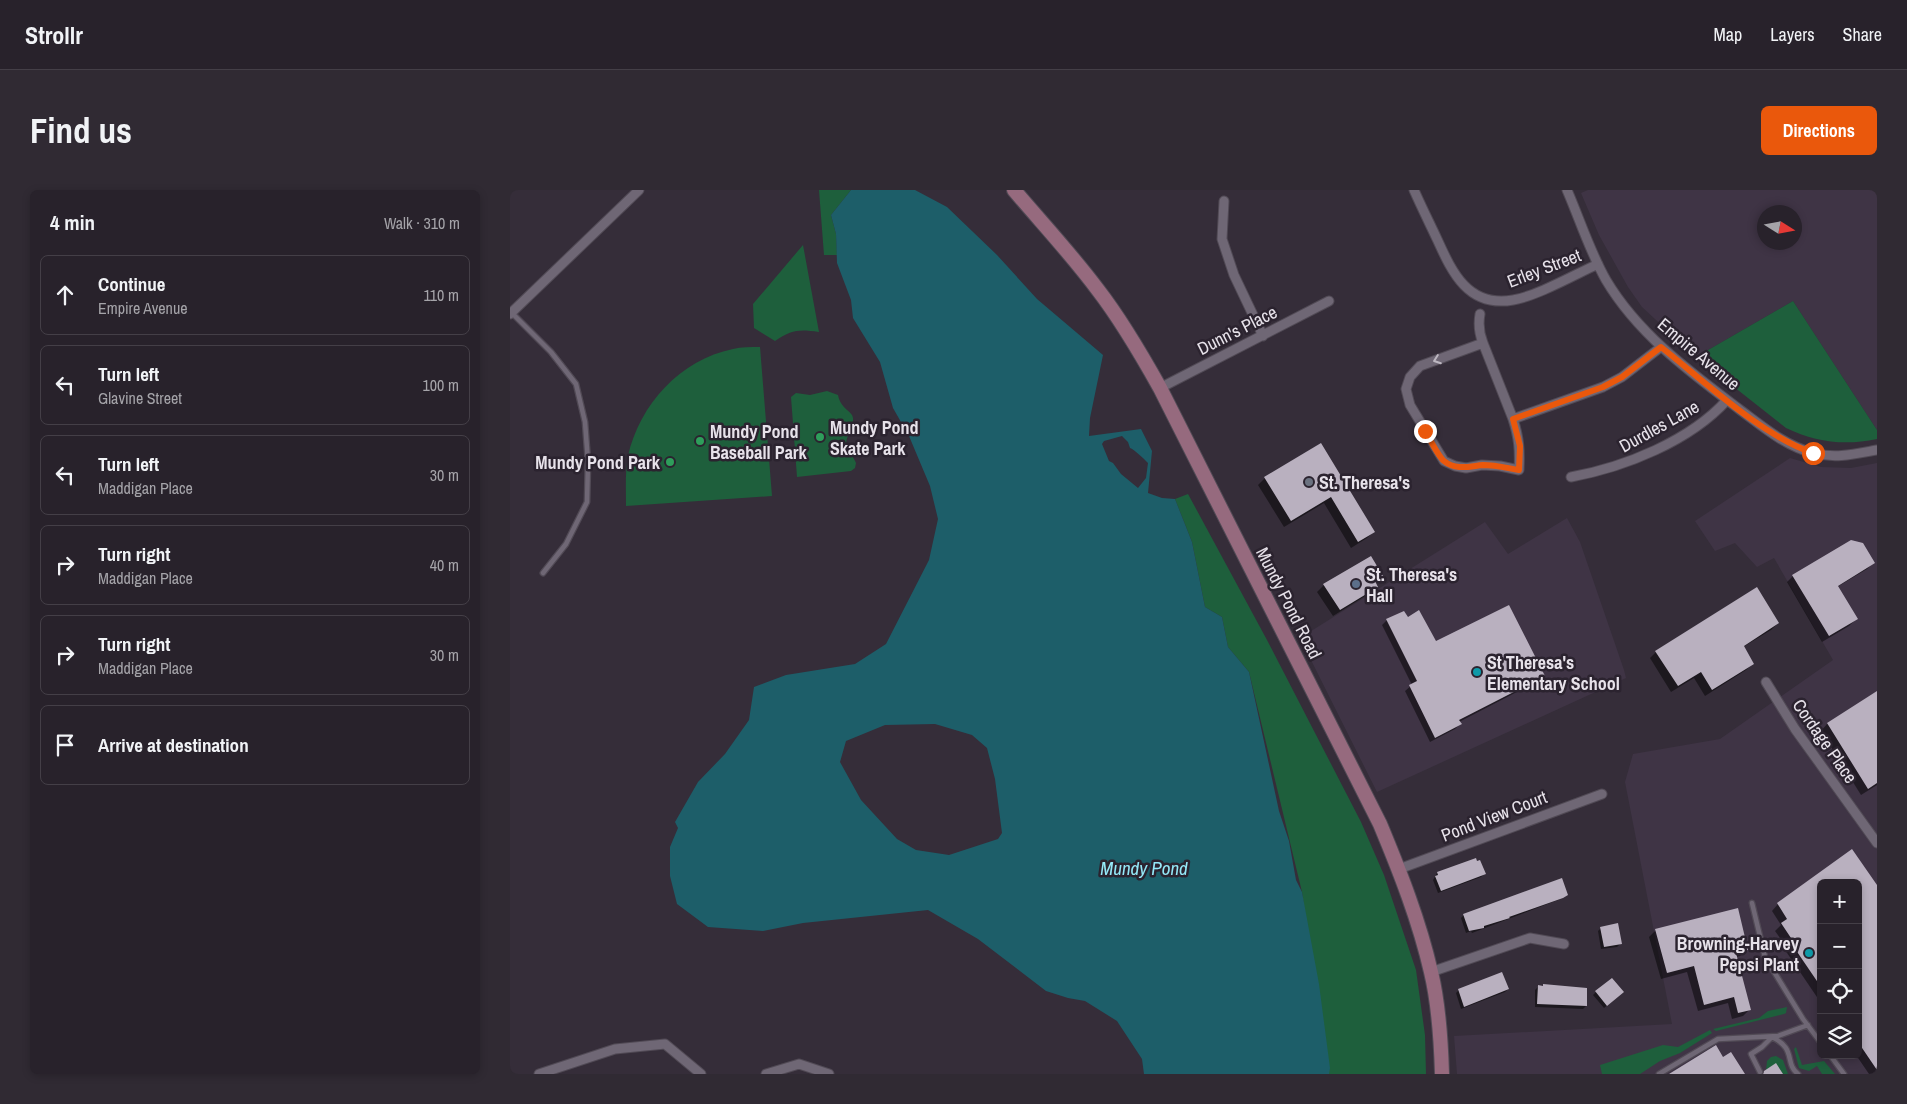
<!DOCTYPE html>
<html lang="en">
<head>
<meta charset="utf-8">
<style>
  :root { --surface:#28222b; --page:#302a33; --text:#f1f3f6; --muted:#a5a4a9; --line:#443f47; --accent:#ea580c }
  body { margin:0; font-family:"Archivo Narrow",sans-serif; background:var(--page); color:var(--text) }
  .controls { position:absolute; right:15px; bottom:15px; display:grid; overflow:hidden; border-radius:8px; box-shadow:0 2px 8px #0003 }
  .controls button { width:45px; height:45px; display:grid; place-items:center; padding:0; border:0; border-bottom:1px solid var(--line); background:var(--surface); color:var(--text); font:25px sans-serif }
  .compass { position:absolute; left:1247px; top:15px; width:45px; height:45px; border-radius:50%; background:var(--surface); box-shadow:0 2px 8px #0003; rotate:101deg }
  .stop { position:absolute; width:15px; height:15px; margin:-11px; border:4px solid #ea580c; border-radius:50%; background:#fff }
  .stop.end { background:#ea580c; border-color:#fff; box-shadow:0 1px 5px #0008 }
  .list { margin:0; padding:0; list-style:none }
  h2 { display:flex; justify-content:space-between; align-items:center; height:65px; margin:0; padding:0 20px; font-size:21px }
  h2 small { font-size:16px; font-weight:400; color:var(--muted) }
  .list li { display:grid; grid-template-columns:32px 1fr auto; gap:15px; align-items:center; box-sizing:border-box; height:80px; margin:0 10px 10px; padding:0 10px; border:1px solid var(--line); border-radius:8px }
  .list b { display:block; font-size:19px; white-space:nowrap }
  .list p { margin:0; font-size:16px; white-space:nowrap; color:var(--muted) }
  .list em { font-size:16px; font-style:normal; color:var(--muted) }
  .icon { flex:none; width:28px; height:28px; fill:none; stroke:currentColor; stroke-width:2; stroke-linecap:round; stroke-linejoin:round }
  .map { position:relative; flex:none; width:1367px; height:884px; overflow:hidden; border-radius:8px }
  header { display:flex; align-items:center; gap:30px; box-sizing:border-box; height:70px; padding:0 25px; background:var(--surface); border-bottom:1px solid var(--line) }
  header strong { font-size:24px }
  nav { display:flex; gap:28px; margin-inline-start:auto; font-size:18px }
  .intro { display:flex; align-items:center; justify-content:space-between; box-sizing:border-box; height:120px; padding:0 30px }
  h1 { margin:0; font-size:35px }
  .button { padding:12px 22px; border-radius:8px; background:var(--accent); color:#fff; font-size:18px; font-weight:700 }
  main { display:flex; gap:30px; padding:0 30px }
  aside { flex:1; background:var(--surface); border-radius:8px; box-shadow:0 2px 8px #0003 }
  .map>svg:first-child { display:block }
</style>
</head>
<body>
<header>
<strong>Strollr</strong>
<nav><a>Map</a><a>Layers</a><a>Share</a></nav>
</header>
<div class="intro"><h1>Find us</h1><a class="button">Directions</a></div>
<main>
<aside>
<h2>4 min<small>Walk · 310 m</small></h2>
<ul class="list">
<li><svg class="icon" aria-label="ahead" viewBox="0 0 24 24"><path d="M12 20V5M6 11l6-6 6 6"/></svg><div><b>Continue</b><p>Empire Avenue</p></div><em>110 m</em></li>
<li><svg class="icon" aria-label="left" viewBox="0 0 24 24"><path d="M17 20v-9H6M10 6l-5 5 5 5"/></svg><div><b>Turn left</b><p>Glavine Street</p></div><em>100 m</em></li>
<li><svg class="icon" aria-label="left" viewBox="0 0 24 24"><path d="M17 20v-9H6M10 6l-5 5 5 5"/></svg><div><b>Turn left</b><p>Maddigan Place</p></div><em>30 m</em></li>
<li><svg class="icon" aria-label="right" viewBox="0 0 24 24"><path d="M7 20v-9h11M14 6l5 5-5 5"/></svg><div><b>Turn right</b><p>Maddigan Place</p></div><em>40 m</em></li>
<li><svg class="icon" aria-label="right" viewBox="0 0 24 24"><path d="M7 20v-9h11M14 6l5 5-5 5"/></svg><div><b>Turn right</b><p>Maddigan Place</p></div><em>30 m</em></li>
<li><svg class="icon" aria-label="arrive" viewBox="0 0 24 24"><path d="M6 21V4h12l-3 4 3 4H6"/></svg><div><b>Arrive at destination</b></div></li>
</ul>
</aside>
<div class="map">
<svg width="1367" height="884" viewBox="0 0 1367 884">
  <rect width="100%" height="100%" fill="#352d39"/>
  <path fill="#3f3445" fill-rule="evenodd" d="M1078,0H1367V240L1283,111L1186,167L1132,117L1118,97L1089,45L1071,3ZM1254,22H1284V52H1254Z
    M1280,268L1311,277L1341,278L1367,273V884H947L944,846L1162,834L1115,592L1123,564L1210,549L1323,470L1264,368L1247,377L1225,353L1205,361L1185,331ZM1311,693H1348V865H1311Z
    M1057,328L1070,352L1114,480L1116,488L867,602L790,448L975,332L998,364Z"/>
  <path fill="#1e5f3c" d="M309,0H341L321,25L326,44L327,65H314Z
    M293,55L309,142C288,139 282,140 265,151L244,138L243,114Z
    M1283,111L1367,240V249C1334,256 1305,252 1276,238L1186,167Z
    M250,157L262,306L116,316C116,300 115,282 118,266C130,214 170,170 223,159C231,157 241,157 250,157Z
    M317,201L328,205C331,220 342,220 343,228C344,239 333,248 337,259C339,264 344,267 346,273L345,278L341,281L287,287L281,207L286,203L300,205Z
    M678,304L757,450L851,632L874,685L906,780L915,845L916,884H817L792,702L739,482L718,457L712,427L695,417L682,352L665,309Z
    M1277,817L1276,823L1274,824L1206,841L1203,839L1249,828L1258,821Z
    M1200,840L1202,843L1170,863L1150,871L1130,884H1092L1090,875L1153,855L1168,857Z
    M1286,857L1292,875L1314,871L1325,884H1312L1307,876L1299,881L1289,878L1284,859Z
    M1266,866L1273,870L1278,884H1273L1266,874L1256,880L1257,871L1261,867Z"/>
  <path fill="#1d5e69" fill-rule="evenodd" d="M341,0H405L437,17L487,65L527,109L593,165L580,228L579,246L631,239L642,261L638,303L652,308L665,309L682,352L695,417L712,427L718,457L739,482L769,621L779,651L786,690L792,702L809,794L820,878L819,884H634L632,869L607,831L575,811L558,808L536,801L468,749L418,720L293,733L253,741L198,737L167,714L160,686V657L168,638L165,632L188,592L215,564L239,530L244,497L276,485L345,474L376,454L419,370L428,329L420,296L399,246L383,218L370,172L343,128L341,110L327,73L326,44L321,25ZM612,246L618,252L620,258C624,259 634,269 638,273L636,288L628,298L611,284L603,273L599,271L592,254L594,251ZM425,534L462,545L477,558L485,589L492,643L488,649L439,665L406,660L387,649L351,610L330,572L336,551L375,535Z"/>
  <path fill="#0007" d="M810,254L864,341L857,348L841,358L814,313L774,337L748,295L755,288Z
    M1363,373L1357,379L1327,397L1346,429L1339,436L1312,452L1277,392L1283,386Z
    M872,385L864,393L866,397L860,403L823,426L807,402L814,395Z
    M897,428L926,453L1033,486L1028,491L949,532L950,534L945,539L920,552L895,501L902,495L872,435L877,430Z
    M1268,433L1261,440L1233,457L1243,473L1236,480L1195,506L1184,488L1161,502L1140,468L1146,462Z
    M1367,503V595L1351,605L1311,541L1317,534Z
    M1342,661L1367,698V884H1359L1346,865H1348V693H1311V813L1273,757L1275,755L1265,741L1271,735L1262,721L1268,714Z
    M965,670L974,684L971,687L928,703L923,690L927,683Z
    M1053,708L962,743L961,741L956,743L951,728L954,725Z
    M1091,738L1110,754L1107,757L1091,759L1088,741Z
    M1146,740L1237,759L1230,766L1226,767L1240,819L1233,826L1222,829L1218,813L1188,821L1177,782L1151,789L1139,747Z
    M1028,797L1076,816L1073,819L1025,817V800Z
    M998,799L995,802L951,819L946,803L949,800Z
    M1086,802L1109,805L1094,818L1083,805Z"/>
  <path fill="#b9b0bf" d="M811,253L865,342L848,352L821,307L781,331L754,287Z
    M1341,350L1353,353L1365,373L1328,396L1348,429L1319,446L1282,385Z
    M861,366L873,386L865,391L868,397L830,420L813,394Z
    M1247,397L1269,433L1234,456L1244,474L1202,500L1191,482L1168,496L1145,461Z
    M999,415L1035,486L949,530L952,534L925,548L899,495L907,491L876,429L894,421L898,427L909,420L926,451Z
    M1367,501V593L1358,599L1317,533Z
    M1342,659L1367,695V880L1348,852V693H1311V797L1279,750L1281,748L1271,733L1277,729L1267,713Z
    M966,668L967,671L970,670L976,684L931,701L925,686L928,685L927,682Z
    M1052,688L1058,705L1053,708L999,727L1000,728L974,736V738L959,741L953,724Z
    M1228,718L1238,760L1226,763L1241,820L1228,823L1224,807L1194,815L1184,776L1157,783L1145,739Z
    M1108,733L1112,754L1094,757L1090,737Z
    M992,782L999,799L954,817L948,799Z
    M1102,788L1114,802L1097,816L1085,801Z
    M1033,794L1077,798V816L1027,814L1028,795L1033,796Z
    M1206,855L1213,867L1221,862L1235,884H1159Z
    M1266,873L1273,884H1253L1254,881Z"/>
  <g fill="none" stroke-linecap="round" stroke-linejoin="round">
    <defs>
      <path id="lane" d="M1,122L41,162L66,194L75,232L78,272L77,312L56,354L33,383
        M1242,713L1255,767L1293,829L1311,853
        M1320,865L1334,884
        M1250,882L1241,864L1252,857L1262,847C1287,859 1274,873 1288,884
        M1149,884L1208,849L1268,846L1298,835"/>
      <path id="street" d="M904,0C911,16 919,32 927,49C942,82 958,118 1003,110C1027,106 1064,85 1088,74
        M1057,0C1070,30 1080,62 1096,90C1128,144 1180,182 1229,219C1252,236 1275,256 1303,263C1326,269 1345,264 1367,260
        M714,11L712,49L724,85L753,146
        M0,124L129,0
        M970,124C968,135 969,143 973,153L1003,229C1009,248 1010,260 1009,280L990,276L972,275L956,278L945,276L934,271L900,215L896,199L900,187L910,176L973,153
        M650,198L819,111
        M1003,229L1093,197L1112,187L1151,157
        M1061,287C1115,277 1180,251 1217,210
        M1256,492L1285,539L1367,653
        M889,679L1092,604
        M921,782L1020,748L1054,754
        M29,884L105,859L155,854L191,884
        M256,884L289,874L319,884"/>
      <path id="secondary" d="M504,0C532,33 562,65 588,100C612,131 631,164 650,198L870,634C890,682 909,730 921,782C929,815 931,850 932,884"/>
    </defs>
    <use href="#lane" stroke="#514a55" stroke-width="7"/>
    <use href="#street" stroke="#514a55" stroke-width="11"/>
    <use href="#secondary" stroke="#514a55" stroke-width="16"/>
    <use href="#lane" stroke="#6f6775" stroke-width="4.5"/>
    <use href="#street" stroke="#6f6775" stroke-width="9"/>
    <use href="#secondary" stroke="#966a7e" stroke-width="14"/>
  </g>
  <defs><path id="oneway-chevron" d="M-2-3.5L2.5 0L-2 3.5" fill="none" stroke-width="1.6" stroke-linecap="round" stroke-linejoin="round" transform="scale(1.25)"/></defs>
  <use stroke="#bdb7c1" href="#oneway-chevron" transform="translate(927 170) rotate(160)"/>
  <g fill="none" stroke-linecap="round" stroke-linejoin="round">
    <path stroke="#ea580c" stroke-width="6" d="M915,241C920,249 928,266 934,271C946,281 961,276 973,275C985,275 997,278 1009,280L1010,256L1003,229L1093,197L1112,187L1151,157C1194,191 1252,246 1303,263"/>
  </g>
  <g fill="#2e9e5b" stroke="#2b232f" stroke-width="2">
    <circle cx="310" cy="247" r="5"/>
    <circle cx="190" cy="251" r="5"/>
    <circle cx="160" cy="272" r="5"/>
  </g>
  <circle fill="#6b7280" stroke="#2b232f" stroke-width="2" cx="799" cy="292" r="5"/>
  <circle fill="#5c6f8a" stroke="#2b232f" stroke-width="2" cx="846" cy="394" r="5"/>
  <g fill="#0f9aa8" stroke="#2b232f" stroke-width="2">
    <circle cx="967" cy="482" r="5"/>
    <circle cx="1299" cy="763" r="5"/>
  </g>
  <g text-anchor="middle" dominant-baseline="central" stroke-width="5" stroke-linejoin="round" paint-order="stroke">
    <g font-size="18" fill="#e7e2ea" stroke="#2b232f">
      <text transform="translate(1034 78) rotate(-21)">Erley Street</text>
      <text transform="translate(727 140) rotate(-27)">Dunn's Place</text>
      <text transform="translate(1189 164) rotate(40)">Empire Avenue</text>
      <text transform="translate(1149 236) rotate(-29)">Durdles Lane</text>
      <text transform="translate(779 413) rotate(63)">Mundy Pond Road</text>
      <text transform="translate(1315 551) rotate(55)">Cordage Place</text>
      <text transform="translate(984 626) rotate(-21)">Pond View Court</text>
    </g>
    <g font-size="18" font-weight="bold" fill="#e7e2ea" stroke="#2b232f" text-anchor="start">
      <text x="320" y="237">Mundy Pond<tspan x="320" dy="21">Skate Park</tspan></text>
      <text x="200" y="241">Mundy Pond<tspan x="200" dy="21">Baseball Park</tspan></text>
      <text x="150" y="272" text-anchor="end">Mundy Pond Park</text>
      <text x="809" y="292">St. Theresa's</text>
      <text x="856" y="384">St. Theresa's<tspan x="856" dy="21">Hall</tspan></text>
      <text x="977" y="472">St Theresa's<tspan x="977" dy="21">Elementary School</tspan></text>
      <text x="1289" y="753" text-anchor="end">Browning-Harvey<tspan x="1289" dy="21">Pepsi Plant</tspan></text>
    </g>
    <g font-size="19" font-style="italic" fill="#94e8f7" stroke="#2b232f">
      <text x="634" y="678">Mundy Pond</text>
    </g>
  </g>
</svg>
<div class="controls">
<button>+</button>
<button>−</button>
<button><svg class="icon" aria-label="locate" viewBox="0 0 24 24"><circle cx="12" cy="12" r="6"/><path d="M12 2v4M12 18v4M2 12h4M18 12h4"/></svg></button>
<button><svg class="icon" aria-label="layers" viewBox="0 0 24 24"><path d="M12 4l9 5-9 5-9-5zM3 14l9 5 9-5"/></svg></button>
</div>
<svg class="compass" viewBox="-18 -18 36 36"><path d="M0-13l5 13h-10z" fill="#e53935"/><path d="M0 13l5-13h-10z" fill="#a5a4a9"/></svg>
<div class="stop" style="left:1303px;top:263px"></div>
<div class="stop end" style="left:915px;top:241px"></div>
</div>
</main>
</body>
</html>
